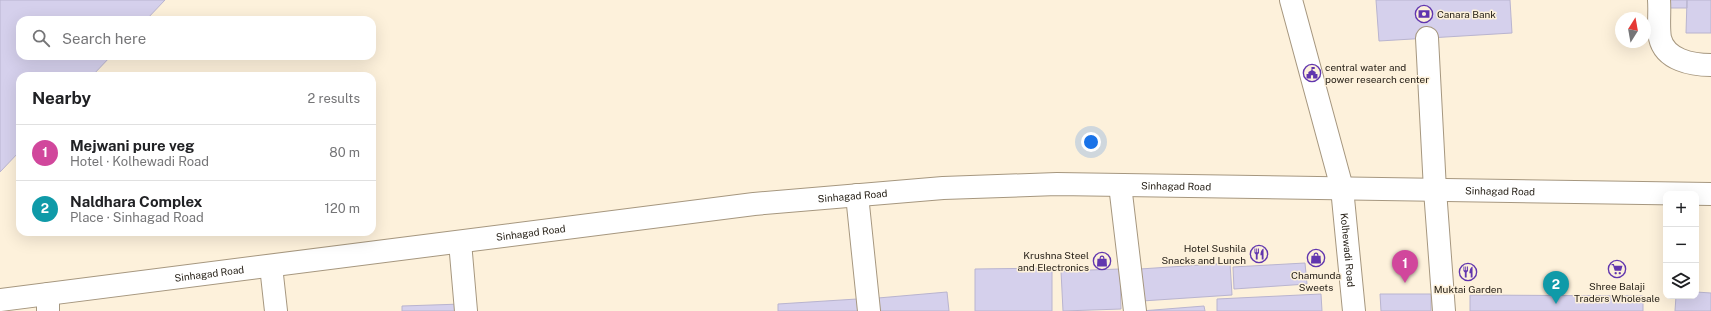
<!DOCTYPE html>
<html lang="en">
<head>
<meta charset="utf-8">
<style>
  :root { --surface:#fff; --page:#f2f2f2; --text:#202124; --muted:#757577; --line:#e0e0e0; --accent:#6136ae }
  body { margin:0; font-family:"Public Sans",sans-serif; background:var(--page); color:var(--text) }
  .controls { position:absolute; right:12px; bottom:12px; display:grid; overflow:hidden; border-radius:8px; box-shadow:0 4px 16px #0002 }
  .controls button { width:36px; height:36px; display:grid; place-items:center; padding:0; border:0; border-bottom:1px solid var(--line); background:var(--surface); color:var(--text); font:20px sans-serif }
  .compass { position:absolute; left:1615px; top:12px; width:36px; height:36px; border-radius:50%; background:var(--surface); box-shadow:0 4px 16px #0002; rotate:11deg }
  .you { position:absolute; left:1091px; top:142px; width:14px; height:14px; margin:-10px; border:3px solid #fff; border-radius:50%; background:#1a73e8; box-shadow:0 0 0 6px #1a73e833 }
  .badge { display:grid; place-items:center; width:26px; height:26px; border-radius:50%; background:var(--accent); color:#fff; font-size:13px; font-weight:700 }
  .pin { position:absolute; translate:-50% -33px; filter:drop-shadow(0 1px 2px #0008) }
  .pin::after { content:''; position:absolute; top:21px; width:14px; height:12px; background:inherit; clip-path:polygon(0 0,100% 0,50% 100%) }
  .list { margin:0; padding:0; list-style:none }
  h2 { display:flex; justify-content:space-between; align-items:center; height:52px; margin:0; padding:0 16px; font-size:17px }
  h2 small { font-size:13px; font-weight:400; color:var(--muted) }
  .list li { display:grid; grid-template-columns:26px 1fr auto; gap:12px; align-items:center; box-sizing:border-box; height:56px; padding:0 16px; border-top:1px solid var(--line) }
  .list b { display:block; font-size:15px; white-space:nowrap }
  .list p { margin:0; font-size:13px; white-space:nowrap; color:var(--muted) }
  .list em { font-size:13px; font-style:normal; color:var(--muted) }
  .icon { flex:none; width:22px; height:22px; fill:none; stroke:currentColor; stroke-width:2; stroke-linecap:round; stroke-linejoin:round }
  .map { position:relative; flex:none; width:1711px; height:311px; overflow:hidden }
  .search { position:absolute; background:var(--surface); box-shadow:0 4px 16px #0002; left:16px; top:16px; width:360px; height:44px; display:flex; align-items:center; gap:10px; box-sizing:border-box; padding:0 14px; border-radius:12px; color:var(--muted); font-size:15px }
  .panel { position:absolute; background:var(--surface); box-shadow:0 4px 16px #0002; left:16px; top:72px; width:360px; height:164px; border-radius:12px }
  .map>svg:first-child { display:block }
</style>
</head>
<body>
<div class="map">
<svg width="1711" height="311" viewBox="0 0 1711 311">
  <rect width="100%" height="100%" fill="#fdf1db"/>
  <path fill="#d5d0ec" stroke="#b9b4cf" d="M0,0H165L146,20H20V56H111L92,76H20V151L0,172Z
    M1376,0H1510L1512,33L1379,41Z
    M1670,0H1687V8H1670Z
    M1687,0H1711V33H1686Z
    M1230,263L1232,295L1142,301L1140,269Z
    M1305,263L1307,284L1234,289L1233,267Z
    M1052,268V311H975V269Z
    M1120,269L1121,309L1063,311L1061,271Z
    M947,292L949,311H879L878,298Z
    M1696,292L1711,293V311H1675L1676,296H1696Z
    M1321,294L1322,311H1217V299Z
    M1380,294H1431V311H1381Z
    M1470,295L1643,296V311H1470Z
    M857,299L858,311H778V304Z
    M462,304V311H402V306Z
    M1204,306L1205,311H1141Z"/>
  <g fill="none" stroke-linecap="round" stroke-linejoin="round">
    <defs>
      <g id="minor">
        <path id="s1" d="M1291,0L1342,188L1354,311"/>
        <path d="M1659,0C1660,12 1658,26 1660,38C1665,60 1692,65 1711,65"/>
        <path d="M1427,38L1435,190L1444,311"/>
        <path d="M1120,185L1135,311"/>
        <path d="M857,195L869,311"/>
        <path d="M460,242L466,311"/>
        <path d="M271,266L276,311"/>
        <path d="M48,311V294"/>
      </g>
      <g id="major">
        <path id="s2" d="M0,300L754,204L943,188L1057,184L1711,194"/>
      </g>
    </defs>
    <use href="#minor" stroke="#a6977f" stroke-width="24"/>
    <use href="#major" stroke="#a6977f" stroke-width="24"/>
    <use href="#minor" stroke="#fff" stroke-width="22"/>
    <use href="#major" stroke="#fff" stroke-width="22"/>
  </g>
  <defs>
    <symbol id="bank-ring" viewBox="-11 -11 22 22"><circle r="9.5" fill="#fdf1db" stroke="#6136ae" stroke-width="1.5"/><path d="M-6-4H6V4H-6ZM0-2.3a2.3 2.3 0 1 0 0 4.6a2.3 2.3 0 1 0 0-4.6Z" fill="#6136ae"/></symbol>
    <symbol id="civic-ring" viewBox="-11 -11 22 22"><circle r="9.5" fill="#fdf1db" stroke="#6136ae" stroke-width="1.5"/><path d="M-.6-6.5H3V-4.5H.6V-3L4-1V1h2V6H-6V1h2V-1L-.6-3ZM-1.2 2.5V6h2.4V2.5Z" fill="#6136ae"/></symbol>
    <symbol id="restaurant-ring" viewBox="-11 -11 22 22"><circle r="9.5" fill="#fdf1db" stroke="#6136ae" stroke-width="1.5"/><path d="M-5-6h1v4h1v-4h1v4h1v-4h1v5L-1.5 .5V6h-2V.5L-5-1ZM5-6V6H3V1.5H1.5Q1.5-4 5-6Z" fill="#6136ae"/></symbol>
    <symbol id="shop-ring" viewBox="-11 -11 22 22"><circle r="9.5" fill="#fdf1db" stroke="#6136ae" stroke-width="1.5"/><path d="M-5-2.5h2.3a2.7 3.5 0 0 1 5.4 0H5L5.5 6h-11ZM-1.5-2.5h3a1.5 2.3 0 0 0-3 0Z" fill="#6136ae"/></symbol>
    <symbol id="supermarket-ring" viewBox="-11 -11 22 22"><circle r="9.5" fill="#fdf1db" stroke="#6136ae" stroke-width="1.5"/><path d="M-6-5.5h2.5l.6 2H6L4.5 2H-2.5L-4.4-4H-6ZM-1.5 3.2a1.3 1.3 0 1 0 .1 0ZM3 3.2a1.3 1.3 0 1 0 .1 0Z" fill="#6136ae"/></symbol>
  </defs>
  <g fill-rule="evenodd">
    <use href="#bank-ring" x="1414" y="4" width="20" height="20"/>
    <use href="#civic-ring" x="1302" y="63" width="20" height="20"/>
    <use href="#restaurant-ring" x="1249" y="244" width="20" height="20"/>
    <use href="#shop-ring" x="1306" y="248" width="20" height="20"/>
    <use href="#shop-ring" x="1092" y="251" width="20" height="20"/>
    <use href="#supermarket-ring" x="1607" y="259" width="20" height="20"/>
    <use href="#restaurant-ring" x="1458" y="262" width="20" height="20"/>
  </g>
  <g text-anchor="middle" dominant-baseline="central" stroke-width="3" stroke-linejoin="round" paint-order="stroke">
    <g font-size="10" fill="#282219" stroke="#fdf1db">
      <text x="1437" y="14" text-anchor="start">Canara Bank</text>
      <text x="1325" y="67" text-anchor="start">central water and<tspan x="1325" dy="12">power research center</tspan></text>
      <text x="1246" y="248" text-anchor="end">Hotel Sushila<tspan x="1246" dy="12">Snacks and Lunch</tspan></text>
      <text x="1089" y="255" text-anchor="end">Krushna Steel<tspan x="1089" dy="12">and Electronics</tspan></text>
      <text x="1316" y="275">Chamunda<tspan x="1316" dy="12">Sweets</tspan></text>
      <text x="1617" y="286">Shree Balaji<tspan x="1617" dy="12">Traders Wholesale</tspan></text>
      <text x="1468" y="289">Muktai Garden</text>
    </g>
    <g font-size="10" fill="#282219" stroke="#fdf1db">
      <text stroke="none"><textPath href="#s2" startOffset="1183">Sinhagad Road</textPath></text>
      <text stroke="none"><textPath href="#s2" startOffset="1507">Sinhagad Road</textPath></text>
      <text stroke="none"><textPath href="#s2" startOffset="859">Sinhagad Road</textPath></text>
      <text stroke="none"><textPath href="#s2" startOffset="535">Sinhagad Road</textPath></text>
      <text stroke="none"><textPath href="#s1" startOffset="257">Kolhewadi Road</textPath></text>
      <text stroke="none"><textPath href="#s2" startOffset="211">Sinhagad Road</textPath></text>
    </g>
  </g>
</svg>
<div class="controls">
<button>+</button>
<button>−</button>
<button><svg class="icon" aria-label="layers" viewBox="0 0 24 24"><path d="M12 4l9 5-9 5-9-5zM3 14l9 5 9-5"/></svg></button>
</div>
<svg class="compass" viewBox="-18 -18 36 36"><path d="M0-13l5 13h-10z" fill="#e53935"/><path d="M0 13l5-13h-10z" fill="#757577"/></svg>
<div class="you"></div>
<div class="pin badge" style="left:1405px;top:283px;background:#d1479c">1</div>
<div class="pin badge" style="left:1556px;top:304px;background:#0f9aa8">2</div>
<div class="search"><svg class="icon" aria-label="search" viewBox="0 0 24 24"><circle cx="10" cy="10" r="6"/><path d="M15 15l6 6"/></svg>Search here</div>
<section class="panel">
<h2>Nearby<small>2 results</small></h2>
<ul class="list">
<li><span class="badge" style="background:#d1479c">1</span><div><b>Mejwani pure veg</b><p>Hotel · Kolhewadi Road</p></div><em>80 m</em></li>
<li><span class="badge" style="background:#0f9aa8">2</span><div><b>Naldhara Complex</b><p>Place · Sinhagad Road</p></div><em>120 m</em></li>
</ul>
</section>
</div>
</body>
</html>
